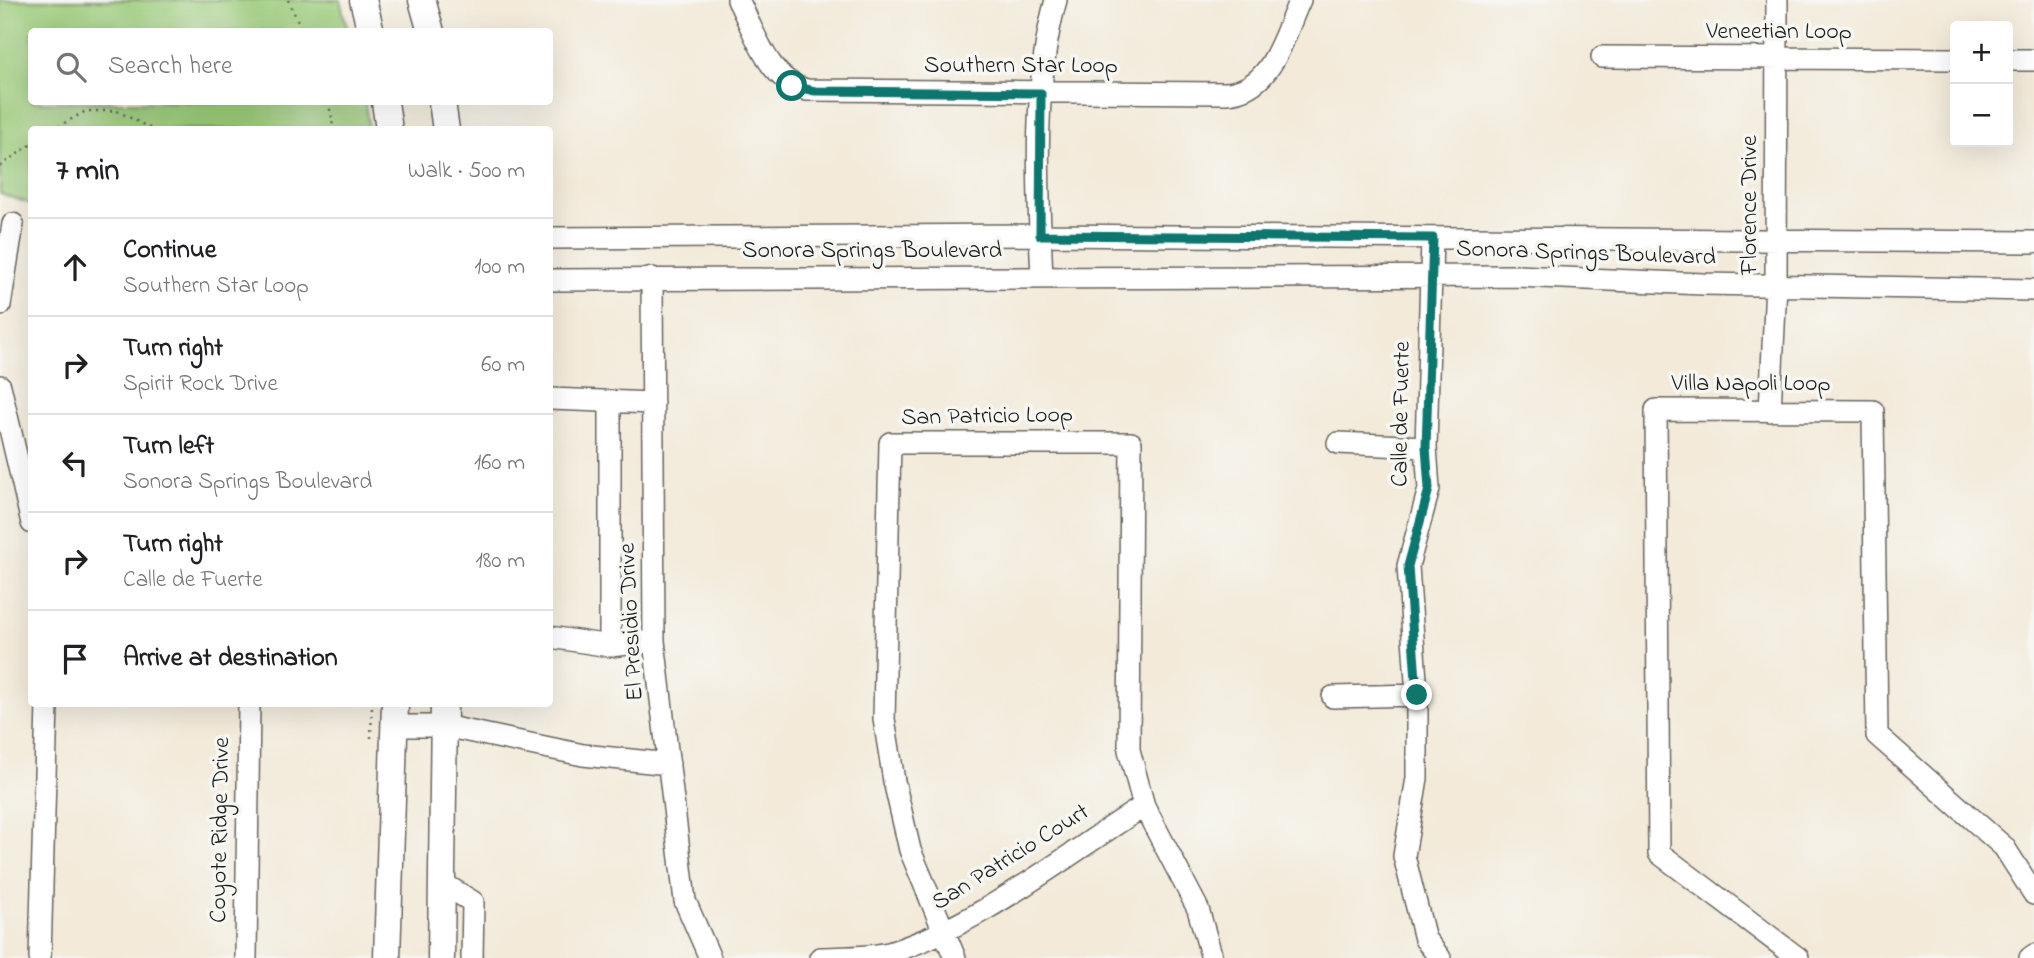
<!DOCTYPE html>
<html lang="en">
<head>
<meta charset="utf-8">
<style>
  :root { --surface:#fff; --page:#f2f2f2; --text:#202124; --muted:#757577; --line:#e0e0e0 }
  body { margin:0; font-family:"Indie Flower",sans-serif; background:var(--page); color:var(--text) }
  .controls { position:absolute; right:21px; top:21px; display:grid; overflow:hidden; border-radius:7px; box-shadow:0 7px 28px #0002 }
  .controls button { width:63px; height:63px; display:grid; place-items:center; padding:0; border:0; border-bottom:2px solid var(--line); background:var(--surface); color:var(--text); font:35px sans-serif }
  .stop { position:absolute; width:21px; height:21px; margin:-16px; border:5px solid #0f766e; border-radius:50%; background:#fff }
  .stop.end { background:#0f766e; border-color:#fff; box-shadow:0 2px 7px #0008 }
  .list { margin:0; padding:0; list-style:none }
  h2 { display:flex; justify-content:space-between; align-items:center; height:91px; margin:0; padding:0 28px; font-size:30px }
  h2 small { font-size:23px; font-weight:400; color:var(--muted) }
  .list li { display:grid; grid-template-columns:46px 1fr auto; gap:21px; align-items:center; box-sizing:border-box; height:98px; padding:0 28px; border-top:2px solid var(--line) }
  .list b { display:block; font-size:26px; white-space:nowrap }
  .list p { margin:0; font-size:23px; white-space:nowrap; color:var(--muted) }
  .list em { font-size:23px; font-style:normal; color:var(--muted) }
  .icon { flex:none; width:38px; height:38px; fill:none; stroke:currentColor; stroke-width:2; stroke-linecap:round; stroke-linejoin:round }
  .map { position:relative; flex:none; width:2034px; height:958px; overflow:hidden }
  .search { position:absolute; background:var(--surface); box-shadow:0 7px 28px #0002; left:28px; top:28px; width:525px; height:77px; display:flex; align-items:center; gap:18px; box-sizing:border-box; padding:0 24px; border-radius:7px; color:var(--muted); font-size:26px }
  .panel { position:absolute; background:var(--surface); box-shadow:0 7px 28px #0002; left:28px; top:126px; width:525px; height:581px; border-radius:7px }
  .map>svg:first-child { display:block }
</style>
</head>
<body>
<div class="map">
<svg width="2034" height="958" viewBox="0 0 2034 958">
  <rect width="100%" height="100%" fill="#f6f6f2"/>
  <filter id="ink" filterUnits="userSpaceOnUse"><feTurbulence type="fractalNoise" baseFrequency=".0143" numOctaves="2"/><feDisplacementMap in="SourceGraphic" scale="14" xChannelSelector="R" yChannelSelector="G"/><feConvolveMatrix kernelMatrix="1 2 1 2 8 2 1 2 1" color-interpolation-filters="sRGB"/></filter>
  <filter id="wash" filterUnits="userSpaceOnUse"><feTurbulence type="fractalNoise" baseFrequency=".00686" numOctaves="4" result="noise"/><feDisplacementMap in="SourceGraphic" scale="28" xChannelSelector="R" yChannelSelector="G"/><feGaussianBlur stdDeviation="1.57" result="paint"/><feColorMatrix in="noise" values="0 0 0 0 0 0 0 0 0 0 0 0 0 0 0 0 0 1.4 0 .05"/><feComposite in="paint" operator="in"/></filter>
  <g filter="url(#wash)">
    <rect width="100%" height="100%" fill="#f3ead9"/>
    <path fill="#9aca78" stroke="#5b734a" stroke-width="2" d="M0,0H340L348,31L32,32V102H365L369,129L32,130L31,204L0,194Z"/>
  </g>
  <g filter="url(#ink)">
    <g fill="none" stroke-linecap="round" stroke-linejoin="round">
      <defs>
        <path id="minor" d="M738,0C755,32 768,81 807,90L1226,93C1273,90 1283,36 1300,0
          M1602,57L1955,59
          M2008,60H2034
          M550,238L1040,235L2034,242
          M1432,238L1426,447L1429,489L1408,566L1417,695V778L1404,856L1425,939L1440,958
          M1042,277C1038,189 1032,86 1056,0
          M652,278L654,641L685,901L710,958
          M550,280L1517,276L1703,284L2034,290
          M0,305L13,224
          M0,386L32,523
          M550,399L653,403
          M610,401V646L654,641
          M1770,411L1776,284L1777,0
          M1338,443L1426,447
          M550,637L610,646
          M1333,697L1417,695
          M394,726H444L583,755L669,764
          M442,883L473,902L472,958
          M40,958L47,704
          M246,958L249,704
          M820,958C841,957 868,958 889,953C982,924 1062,857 1144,806
          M955,958L910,850L894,781L884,719L890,443H1131L1129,750L1144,806L1198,909L1212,958
          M1798,958L1659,853L1656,410L1873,411L1877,735L2004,847L2034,894
          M2030,958L2034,955"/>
        <path id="major" d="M363,0L371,32
          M422,0L431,32
          M385,102L389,130
          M442,102L446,130
          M387,958L395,704
          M441,958L444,704"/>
      </defs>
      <use href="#minor" stroke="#67645e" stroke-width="24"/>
      <use href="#major" stroke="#67645e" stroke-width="29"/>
      <path stroke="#67645e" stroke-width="2.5" stroke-dasharray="2 5" stroke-linecap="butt" d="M288,0L303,32
        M328,102L333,121L331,130
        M52,130L86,111H117L154,130
        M0,166L32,144
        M371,738L372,704"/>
      <use href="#minor" stroke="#fff" stroke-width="21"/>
      <use href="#major" stroke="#fff" stroke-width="26"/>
    </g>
  </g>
  <g fill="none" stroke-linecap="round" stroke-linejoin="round" filter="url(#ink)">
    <path stroke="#0f766e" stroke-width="9" d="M792,86L815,91L1041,93L1040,235L1433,238L1426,447L1429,489L1408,566L1417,695"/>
  </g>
  <g text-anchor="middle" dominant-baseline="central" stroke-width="7" stroke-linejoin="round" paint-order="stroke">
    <g font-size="24" fill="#1c1c1c" stroke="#f6f6f2">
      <text x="1779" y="32">Veneetian Loop</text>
      <text x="1021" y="66">Southern Star Loop</text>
      <text transform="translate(1750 205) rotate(-90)">Florence Drive</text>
      <text x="872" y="251">Sonora Springs Boulevard</text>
      <text transform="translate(1586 254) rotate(2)">Sonora Springs Boulevard</text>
      <text x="1751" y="384">Villa Napoli Loop</text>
      <text transform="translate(1402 414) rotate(-89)">Calle de Fuerte</text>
      <text transform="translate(987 417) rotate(-1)">San Patricio Loop</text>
      <text transform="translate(632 622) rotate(-93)">El Presidio Drive</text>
      <text transform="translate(221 830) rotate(-89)">Coyote Ridge Drive</text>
      <text transform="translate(1011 858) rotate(-32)">San Patricio Court</text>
    </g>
  </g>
</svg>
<div class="controls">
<button>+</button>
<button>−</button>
</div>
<div class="stop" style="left:792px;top:86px"></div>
<div class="stop end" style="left:1417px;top:695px"></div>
<div class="search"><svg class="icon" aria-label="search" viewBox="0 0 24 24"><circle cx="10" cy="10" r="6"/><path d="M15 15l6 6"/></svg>Search here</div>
<section class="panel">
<h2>7 min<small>Walk · 500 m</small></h2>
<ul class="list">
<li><svg class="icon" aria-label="ahead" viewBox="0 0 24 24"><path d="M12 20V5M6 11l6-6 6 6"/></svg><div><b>Continue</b><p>Southern Star Loop</p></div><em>100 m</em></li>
<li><svg class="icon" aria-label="right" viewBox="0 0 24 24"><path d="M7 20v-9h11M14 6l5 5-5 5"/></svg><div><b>Turn right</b><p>Spirit Rock Drive</p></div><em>60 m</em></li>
<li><svg class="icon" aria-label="left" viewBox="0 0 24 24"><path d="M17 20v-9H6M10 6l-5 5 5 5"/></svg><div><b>Turn left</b><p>Sonora Springs Boulevard</p></div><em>160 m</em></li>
<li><svg class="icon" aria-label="right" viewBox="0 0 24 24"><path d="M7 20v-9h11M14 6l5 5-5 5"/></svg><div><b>Turn right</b><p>Calle de Fuerte</p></div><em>180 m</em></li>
<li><svg class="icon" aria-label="arrive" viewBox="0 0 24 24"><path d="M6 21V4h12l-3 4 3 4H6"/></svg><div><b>Arrive at destination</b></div></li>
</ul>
</section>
</div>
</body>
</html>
